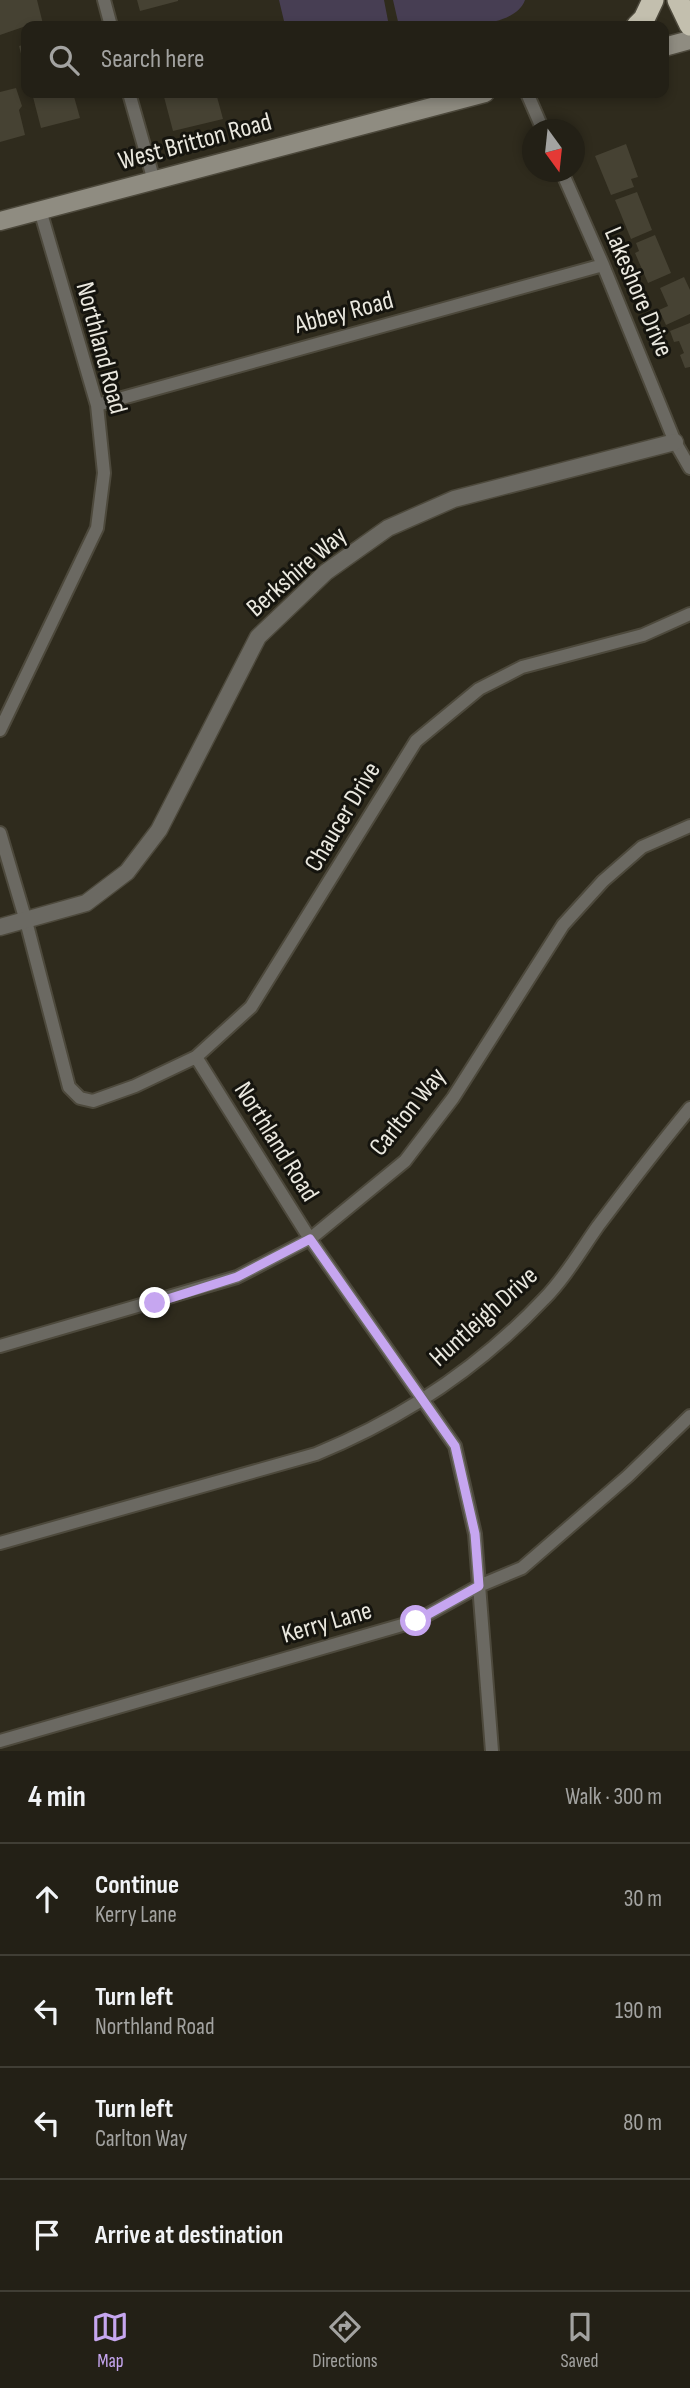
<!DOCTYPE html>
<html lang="en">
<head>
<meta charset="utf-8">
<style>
  :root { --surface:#232016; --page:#2f2d23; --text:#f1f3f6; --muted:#a3a3a1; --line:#403e35; --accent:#c6a6f0 }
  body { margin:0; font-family:"Sofia Sans Condensed",sans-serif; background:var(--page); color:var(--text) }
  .compass { position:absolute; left:522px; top:119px; width:63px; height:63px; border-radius:50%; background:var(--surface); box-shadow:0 4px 10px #0003; rotate:165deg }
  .stop { position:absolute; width:21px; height:21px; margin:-16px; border:5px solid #c6a6f0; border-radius:50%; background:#fff }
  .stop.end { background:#c6a6f0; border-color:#fff; box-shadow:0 2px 7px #0008 }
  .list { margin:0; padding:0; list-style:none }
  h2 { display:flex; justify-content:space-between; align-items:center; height:91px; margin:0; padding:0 28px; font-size:30px }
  h2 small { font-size:23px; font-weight:400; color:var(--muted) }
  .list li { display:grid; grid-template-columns:46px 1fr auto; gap:21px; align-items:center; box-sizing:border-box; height:112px; padding:0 28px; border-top:2px solid var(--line) }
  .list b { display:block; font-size:26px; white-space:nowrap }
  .list p { margin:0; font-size:23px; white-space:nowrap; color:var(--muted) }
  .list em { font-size:23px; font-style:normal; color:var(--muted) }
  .icon { flex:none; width:38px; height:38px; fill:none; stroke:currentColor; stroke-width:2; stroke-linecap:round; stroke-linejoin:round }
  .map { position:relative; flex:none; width:690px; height:1751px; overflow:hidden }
  .search { position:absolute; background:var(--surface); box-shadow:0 4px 10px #0003; left:21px; right:21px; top:21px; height:77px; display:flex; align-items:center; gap:18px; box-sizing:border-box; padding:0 24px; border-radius:14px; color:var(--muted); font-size:26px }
  .sheet { height:539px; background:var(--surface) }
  nav { display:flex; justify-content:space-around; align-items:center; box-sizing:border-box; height:98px; border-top:2px solid var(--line); background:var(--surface); font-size:19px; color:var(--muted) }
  nav a { display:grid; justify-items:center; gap:4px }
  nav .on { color:var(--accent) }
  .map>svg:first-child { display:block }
</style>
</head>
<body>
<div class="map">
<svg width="690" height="1751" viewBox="0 0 690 1751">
  <rect width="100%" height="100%" fill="#2f2b1d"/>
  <path fill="#473e53" d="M279,0H384L389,26H288L284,21Z
    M393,0H525C513,34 429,26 399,26Z"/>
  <path fill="#464233" d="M0,0H37L43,24L26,26L0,35Z
    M137,0H178V1L140,11Z
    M26,44V69H25L19,46Z
    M16,88L22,106L19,110L25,135L0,142V92Z
    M32,93H73L80,118L41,128Z
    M163,93H216L223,119L173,131Z
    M626,144L638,177L631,179L634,187L611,195L595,156Z
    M637,192L652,230L631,239L615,200Z
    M655,235L671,273L648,283L635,253L639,251L636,243Z
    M684,277L690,290V314L666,325L659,310L668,306L660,288Z
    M690,323V367L685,368L680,355L684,353L679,341L674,342L670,331Z"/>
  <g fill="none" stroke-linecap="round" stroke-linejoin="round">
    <defs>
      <path id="minor" d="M104,0L111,26
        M129,93L154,181
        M527,93L543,130
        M562,172L603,265L675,442L690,468
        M97,405L603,265
        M0,730L97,528L104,473L97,405L40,210
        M0,833L26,921L69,1087L80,1098L93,1101L135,1086L196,1057L251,1007L416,741L479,689L522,667L643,635L690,614
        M196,1057L310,1239L455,1446L475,1534L492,1751
        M0,1346L237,1277L310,1239L405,1161L453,1098L563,925L603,881L642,847L690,826
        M0,1543L316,1454C402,1419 480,1367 544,1299C565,1278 581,1250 598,1226C628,1186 658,1147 690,1108
        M0,1741L416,1621L479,1586L522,1568L628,1476L690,1416"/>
      <path id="tertiary" d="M0,927L86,903L127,872L159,830L258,637L326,572L388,528L454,499L675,442"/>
      <path id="secondary" d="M664,47L690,40
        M0,221L485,93"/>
      <path id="motorway" d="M678,0L690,25
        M637,26L644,19L653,0"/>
    </defs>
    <use href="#minor" stroke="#4d493c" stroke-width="16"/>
    <use href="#tertiary" stroke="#4d493c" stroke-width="19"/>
    <use href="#secondary" stroke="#4d493c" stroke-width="21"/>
    <use href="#motorway" stroke="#4d493c" stroke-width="24"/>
    <use href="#minor" stroke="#6b6962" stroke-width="12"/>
    <use href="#tertiary" stroke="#6b6962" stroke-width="16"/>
    <use href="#secondary" stroke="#8f8c81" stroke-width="18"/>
    <use href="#motorway" stroke="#c3bfae" stroke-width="21"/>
  </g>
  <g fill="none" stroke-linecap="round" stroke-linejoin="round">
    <path stroke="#c6a6f0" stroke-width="9" d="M155,1303L237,1277L310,1239L455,1446L475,1534L479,1586L416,1621"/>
  </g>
  <g text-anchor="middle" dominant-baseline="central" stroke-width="6" stroke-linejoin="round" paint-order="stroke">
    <g font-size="26" fill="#eae8df" stroke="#15140e">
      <text transform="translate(195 142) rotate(-15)">West Britton Road</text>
      <text transform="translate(638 292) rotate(67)">Lakeshore Drive</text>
      <text transform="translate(344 313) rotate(-15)">Abbey Road</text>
      <text transform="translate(101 348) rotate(75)">Northland Road</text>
      <text transform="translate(297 572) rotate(-41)">Berkshire Way</text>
      <text transform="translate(343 817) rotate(-59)">Chaucer Drive</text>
      <text transform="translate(408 1112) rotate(-51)">Carlton Way</text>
      <text transform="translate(276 1142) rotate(58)">Northland Road</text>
      <text transform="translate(484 1317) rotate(-42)">Huntleigh Drive</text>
      <text transform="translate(327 1623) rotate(-16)">Kerry Lane</text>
    </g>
  </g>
</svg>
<svg class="compass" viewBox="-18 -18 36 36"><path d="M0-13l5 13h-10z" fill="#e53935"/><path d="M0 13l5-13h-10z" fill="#a3a3a1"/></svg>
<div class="stop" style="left:416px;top:1621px"></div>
<div class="stop end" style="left:155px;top:1303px"></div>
<div class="search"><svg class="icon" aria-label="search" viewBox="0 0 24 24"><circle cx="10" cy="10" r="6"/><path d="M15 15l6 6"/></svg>Search here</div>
</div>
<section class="sheet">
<h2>4 min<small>Walk · 300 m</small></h2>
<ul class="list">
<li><svg class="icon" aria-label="ahead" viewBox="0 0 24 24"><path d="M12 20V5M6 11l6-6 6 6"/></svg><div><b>Continue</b><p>Kerry Lane</p></div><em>30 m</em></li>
<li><svg class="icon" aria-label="left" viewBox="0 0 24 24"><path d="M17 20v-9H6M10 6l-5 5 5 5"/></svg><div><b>Turn left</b><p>Northland Road</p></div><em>190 m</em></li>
<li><svg class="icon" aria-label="left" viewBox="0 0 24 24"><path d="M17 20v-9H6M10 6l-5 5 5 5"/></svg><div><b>Turn left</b><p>Carlton Way</p></div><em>80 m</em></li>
<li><svg class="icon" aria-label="arrive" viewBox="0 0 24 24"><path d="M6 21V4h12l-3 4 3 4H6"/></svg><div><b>Arrive at destination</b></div></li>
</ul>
</section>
<nav>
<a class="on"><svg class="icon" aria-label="map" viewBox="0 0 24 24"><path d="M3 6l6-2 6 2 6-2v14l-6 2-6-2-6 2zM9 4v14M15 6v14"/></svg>Map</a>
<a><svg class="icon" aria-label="directions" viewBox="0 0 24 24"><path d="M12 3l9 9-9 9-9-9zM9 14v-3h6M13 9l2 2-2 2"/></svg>Directions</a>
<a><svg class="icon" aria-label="saved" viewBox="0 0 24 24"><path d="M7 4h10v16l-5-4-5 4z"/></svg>Saved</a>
</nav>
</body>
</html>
